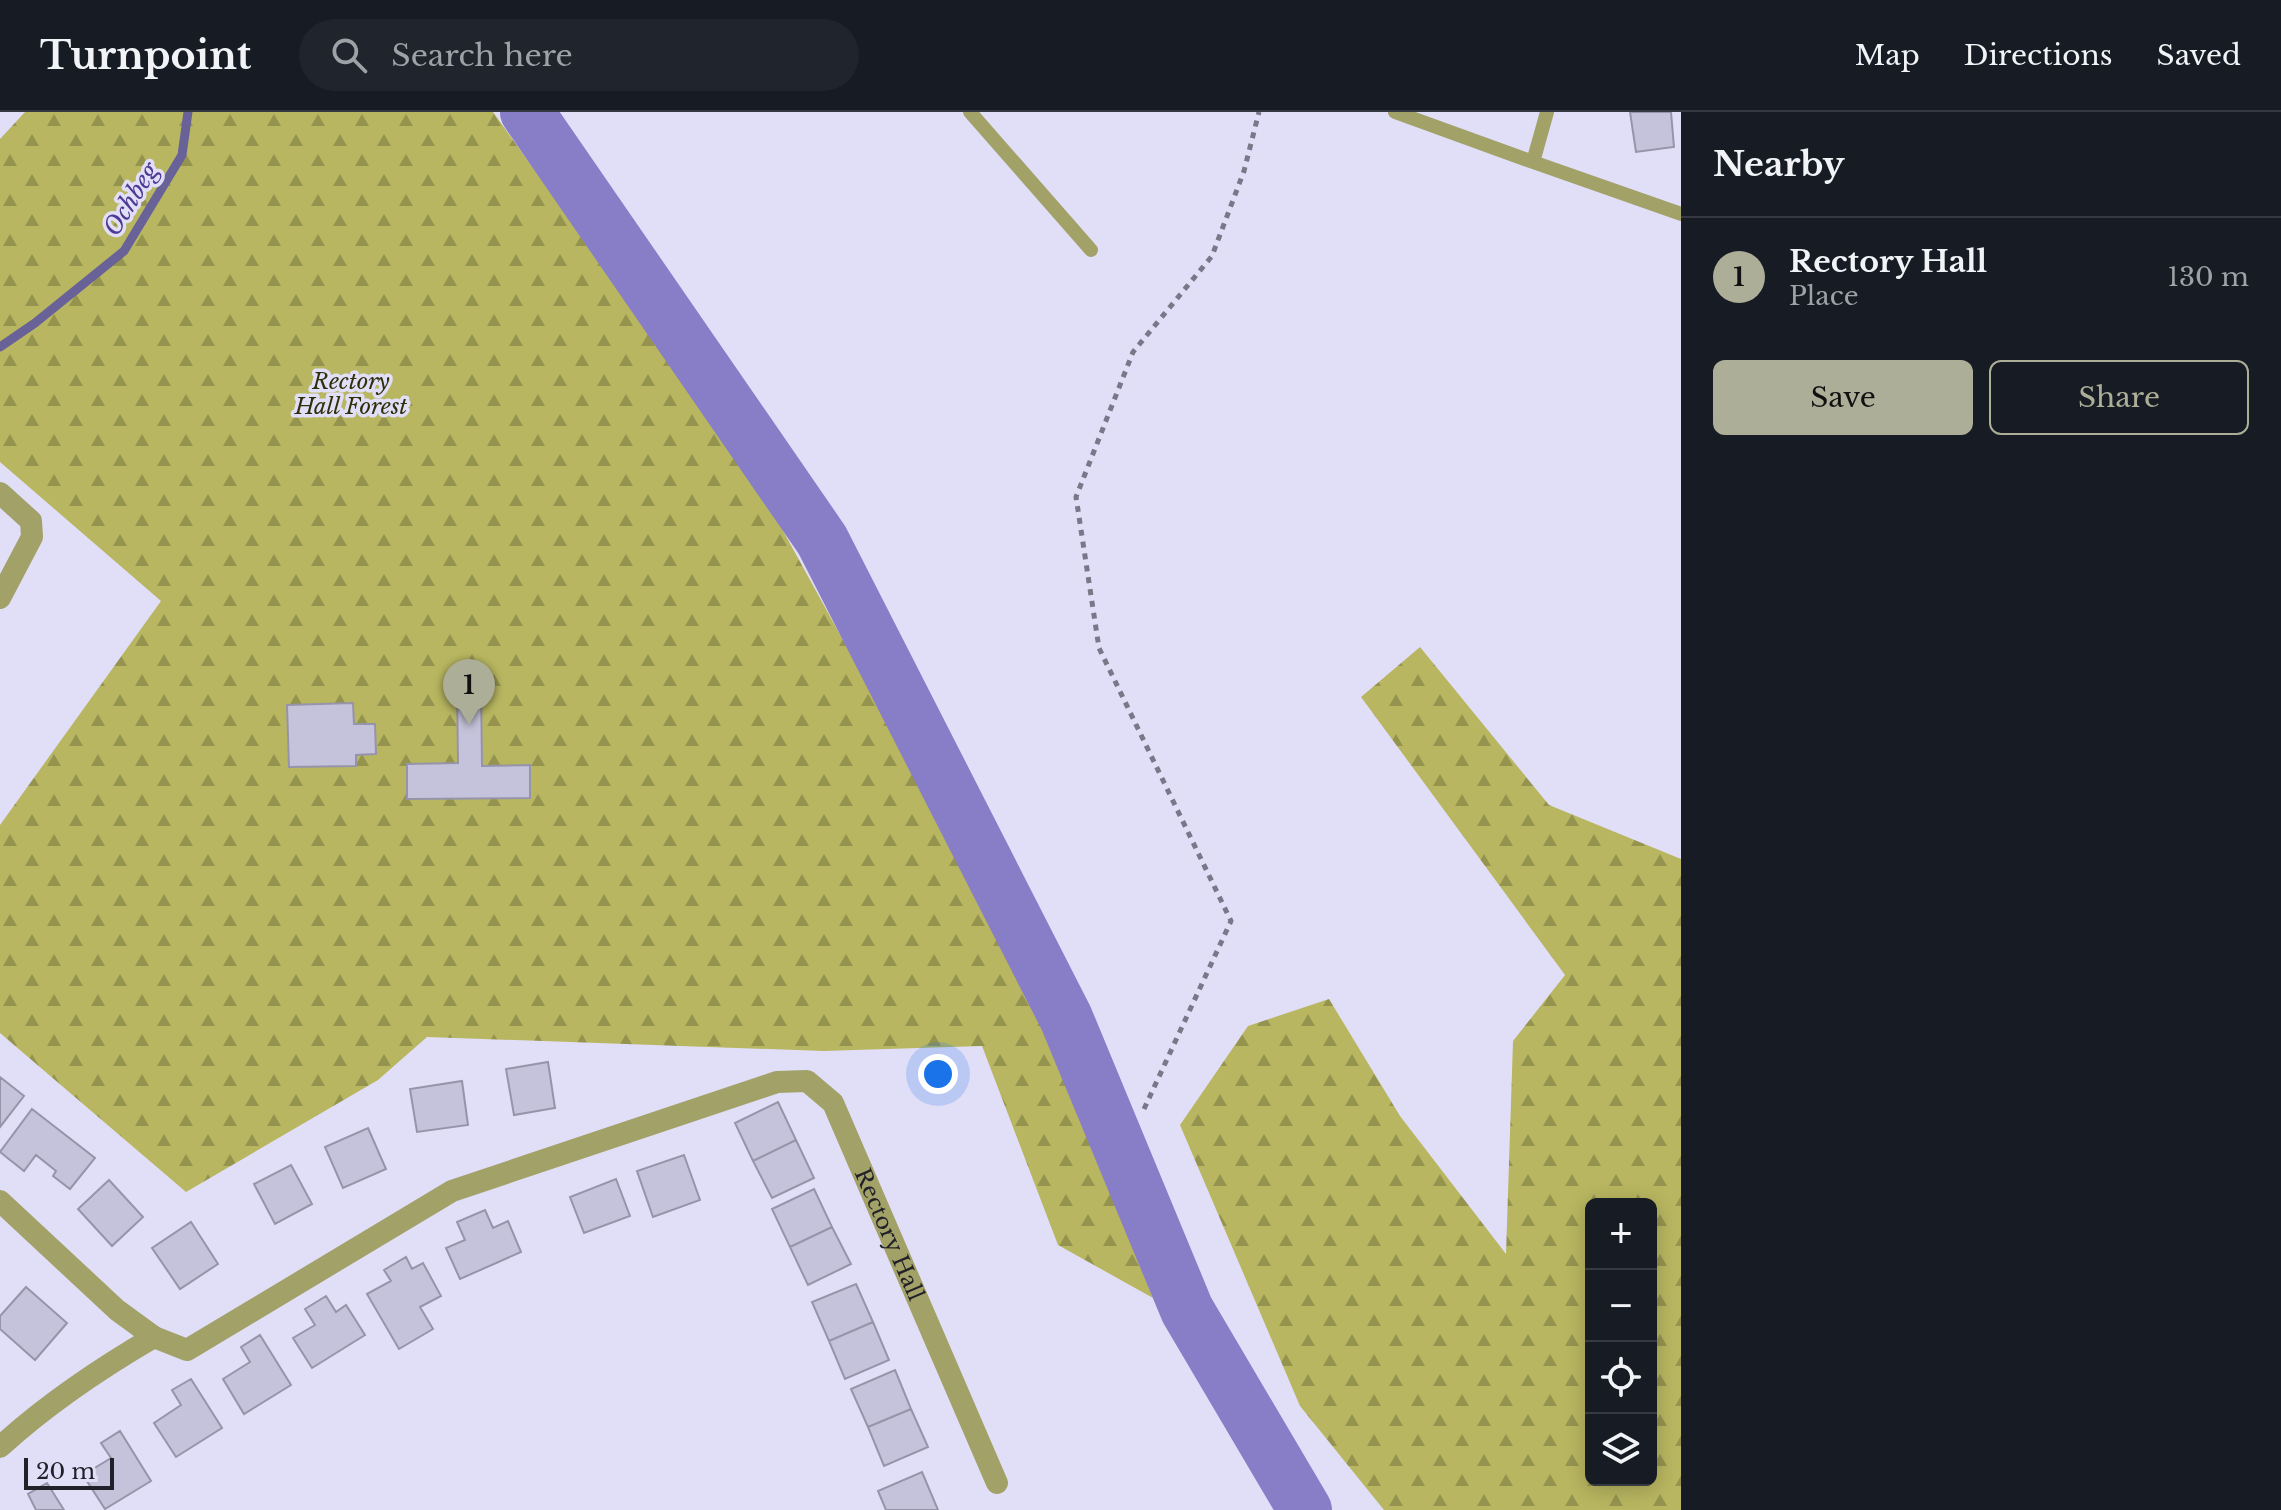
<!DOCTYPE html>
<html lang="en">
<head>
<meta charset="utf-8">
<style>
  :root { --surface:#171b24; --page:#20242c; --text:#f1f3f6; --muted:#9ea1a6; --line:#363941; --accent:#adae98 }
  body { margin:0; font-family:"Libre Baskerville",serif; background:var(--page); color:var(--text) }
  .controls { position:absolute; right:24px; bottom:24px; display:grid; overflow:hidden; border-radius:12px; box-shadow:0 4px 20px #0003 }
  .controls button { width:72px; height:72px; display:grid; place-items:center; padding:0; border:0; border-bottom:2px solid var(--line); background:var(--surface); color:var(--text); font:40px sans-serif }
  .scale { position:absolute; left:24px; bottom:20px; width:90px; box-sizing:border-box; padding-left:8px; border:4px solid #22212a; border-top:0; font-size:22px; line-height:28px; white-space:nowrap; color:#22212a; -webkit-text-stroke:6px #e1dff8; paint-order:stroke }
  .you { position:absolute; left:938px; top:962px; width:28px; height:28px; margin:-20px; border:6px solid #fff; border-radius:50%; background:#1a73e8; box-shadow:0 0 0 12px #1a73e833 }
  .badge { display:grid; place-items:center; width:52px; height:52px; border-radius:50%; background:var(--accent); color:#111; font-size:26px; font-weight:700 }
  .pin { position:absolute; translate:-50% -66px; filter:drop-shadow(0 2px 4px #0008) }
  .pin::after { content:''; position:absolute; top:42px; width:28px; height:24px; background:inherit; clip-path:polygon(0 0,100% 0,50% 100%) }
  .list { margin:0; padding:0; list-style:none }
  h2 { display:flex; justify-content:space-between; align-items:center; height:104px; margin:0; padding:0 32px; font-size:34px }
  h2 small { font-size:26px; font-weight:400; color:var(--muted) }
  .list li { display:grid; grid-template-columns:52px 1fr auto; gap:24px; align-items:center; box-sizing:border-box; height:120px; padding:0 32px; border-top:2px solid var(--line) }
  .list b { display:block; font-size:30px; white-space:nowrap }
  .list p { margin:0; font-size:26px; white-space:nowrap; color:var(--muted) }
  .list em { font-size:26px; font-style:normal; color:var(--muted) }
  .actions { display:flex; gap:16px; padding:24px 32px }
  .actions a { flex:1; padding:18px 0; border:2px solid var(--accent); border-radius:12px; text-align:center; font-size:28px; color:var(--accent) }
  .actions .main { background:var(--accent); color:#111 }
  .icon { flex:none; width:44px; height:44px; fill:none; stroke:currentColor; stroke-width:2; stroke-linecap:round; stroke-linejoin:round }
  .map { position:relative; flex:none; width:1681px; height:1398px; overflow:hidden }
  header { display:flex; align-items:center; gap:48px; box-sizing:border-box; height:112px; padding:0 40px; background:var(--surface); border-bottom:2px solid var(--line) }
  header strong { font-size:38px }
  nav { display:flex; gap:44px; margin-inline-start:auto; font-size:28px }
  .search { width:560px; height:72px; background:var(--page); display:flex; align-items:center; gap:20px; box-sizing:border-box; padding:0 28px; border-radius:44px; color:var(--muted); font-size:30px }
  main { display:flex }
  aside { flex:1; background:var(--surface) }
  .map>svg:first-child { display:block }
</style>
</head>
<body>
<header>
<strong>Turnpoint</strong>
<div class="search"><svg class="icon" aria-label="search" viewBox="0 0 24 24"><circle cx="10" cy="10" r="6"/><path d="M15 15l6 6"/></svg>Search here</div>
<nav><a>Map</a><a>Directions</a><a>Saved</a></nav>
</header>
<main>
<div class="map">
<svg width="1681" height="1398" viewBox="0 0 1681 1398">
  <defs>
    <pattern id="forest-firs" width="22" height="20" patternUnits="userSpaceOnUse" patternTransform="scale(2)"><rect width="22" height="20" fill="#b8b660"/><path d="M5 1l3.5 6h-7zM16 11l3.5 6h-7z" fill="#95944f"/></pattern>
  </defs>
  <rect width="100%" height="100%" fill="#e1dff8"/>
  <path fill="url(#forest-firs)" fill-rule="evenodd" d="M25,0H493L748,355L1023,856L1153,1186L1058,1133L982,934L824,939L427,925L378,968L186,1080L0,921V713L161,489L0,350V27ZM458,574L481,575L482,654L530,653V686L407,687V652L458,651ZM353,591L354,612H375L376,642L356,643V654L289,655L287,593Z
    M1420,535L1549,693L1681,747V1398H1384L1300,1294L1180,1013L1248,914L1329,887L1400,1004L1506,1142L1513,929L1565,863L1361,585ZM1651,1092V1368H1591V1092Z"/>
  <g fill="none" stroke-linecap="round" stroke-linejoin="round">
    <path stroke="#696299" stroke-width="9" d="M0,235L35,211L124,139L182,43L188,0"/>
    <path stroke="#887ec8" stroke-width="54" d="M527,0L822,428L1066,906L1187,1198L1305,1398"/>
  </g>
  <path fill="#c5c3db" stroke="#9694ab" stroke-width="2" d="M1630,0H1671L1674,35L1636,40Z
    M457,574H481L482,654L530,653V686L407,687V652L458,651Z
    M353,591L354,612H375L376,642L356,643V654L289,655L287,593Z
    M548,950L555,996L514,1003L506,957Z
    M0,965L24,984L0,1015Z
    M462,969L468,1013L417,1020L410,977Z
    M778,990L796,1028L753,1049L735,1011Z
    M32,997L95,1046L70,1077L53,1064L56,1059L36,1043L24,1059L0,1040Z
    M368,1016L386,1057L343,1076L325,1035Z
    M796,1028L814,1066L772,1086L753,1049Z
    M684,1043L700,1088L653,1105L637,1059Z
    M291,1053L312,1092L275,1112L254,1072Z
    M616,1067L630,1104L584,1121L570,1085Z
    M109,1068L143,1105L112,1134L78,1097Z
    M814,1077L832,1115L790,1135L772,1097Z
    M485,1098L493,1116L508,1109L521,1140L460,1167L446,1136L465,1128L457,1110Z
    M191,1110L218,1152L180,1177L152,1136Z
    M832,1115L851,1152L808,1173L790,1135Z
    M406,1145L412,1157L423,1151L441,1184L420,1195L433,1217L399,1237L367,1182L391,1169L384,1158Z
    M856,1172L873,1210L829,1229L812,1190Z
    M26,1175L67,1211L35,1248L0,1217V1204Z
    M326,1184L336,1200L346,1193L365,1223L312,1256L293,1226L315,1213L305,1197Z
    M873,1210L889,1248L845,1267L829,1229Z
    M260,1223L291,1273L244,1302L223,1267L250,1250L241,1235Z
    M895,1258L911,1297L868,1315L851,1277Z
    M191,1267L222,1316L176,1345L154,1311L181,1293L172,1278Z
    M911,1297L928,1335L884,1354L868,1315Z
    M120,1319L151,1369L105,1397L83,1363L111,1346L101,1331Z
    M922,1360L938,1398H886L878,1379Z
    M47,1371L64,1398H36L28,1382Z"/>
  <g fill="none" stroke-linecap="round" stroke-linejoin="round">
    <path stroke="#797788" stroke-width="5" stroke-dasharray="6 6" stroke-linecap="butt" d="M1144,997L1231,809L1099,536L1076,385L1133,240L1212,144L1244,59L1259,0"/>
    <path stroke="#a1a168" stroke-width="14" d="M970,0L1091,138
      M1395,0L1533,50
      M1547,0L1533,50L1681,102"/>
    <g stroke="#a1a168" stroke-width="22">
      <path d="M0,381L31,409L32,425L0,486"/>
      <path d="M0,1089L117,1198L154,1225"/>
      <path id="s1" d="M0,1335C47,1292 99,1257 154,1225L187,1238L452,1079L777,970L807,969L833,991L997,1371"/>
    </g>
  </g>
  <g text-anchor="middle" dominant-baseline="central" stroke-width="7" stroke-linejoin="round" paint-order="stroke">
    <g font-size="22" font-style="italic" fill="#302f09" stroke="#e1dff8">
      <text x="351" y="269">Rectory<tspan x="351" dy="25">Hall Forest</tspan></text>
    </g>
    <g font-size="22" fill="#22212a" stroke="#e1dff8">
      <text stroke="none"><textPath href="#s1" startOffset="1084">Rectory Hall</textPath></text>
    </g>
    <g font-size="24" font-style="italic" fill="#4e3a93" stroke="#e1dff8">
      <text transform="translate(131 87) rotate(-58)">Ochbeg</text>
    </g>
  </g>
</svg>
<div class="controls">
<button>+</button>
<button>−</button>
<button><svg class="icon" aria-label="locate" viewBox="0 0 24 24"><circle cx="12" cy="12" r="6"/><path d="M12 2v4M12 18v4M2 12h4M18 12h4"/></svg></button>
<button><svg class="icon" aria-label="layers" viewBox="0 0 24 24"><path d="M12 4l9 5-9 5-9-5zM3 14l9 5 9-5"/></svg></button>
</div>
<div class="scale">20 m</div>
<div class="you"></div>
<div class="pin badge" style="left:469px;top:613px">1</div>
</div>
<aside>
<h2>Nearby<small></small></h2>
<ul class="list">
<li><span class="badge">1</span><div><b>Rectory Hall</b><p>Place</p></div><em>130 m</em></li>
</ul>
<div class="actions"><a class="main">Save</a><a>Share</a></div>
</aside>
</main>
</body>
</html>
